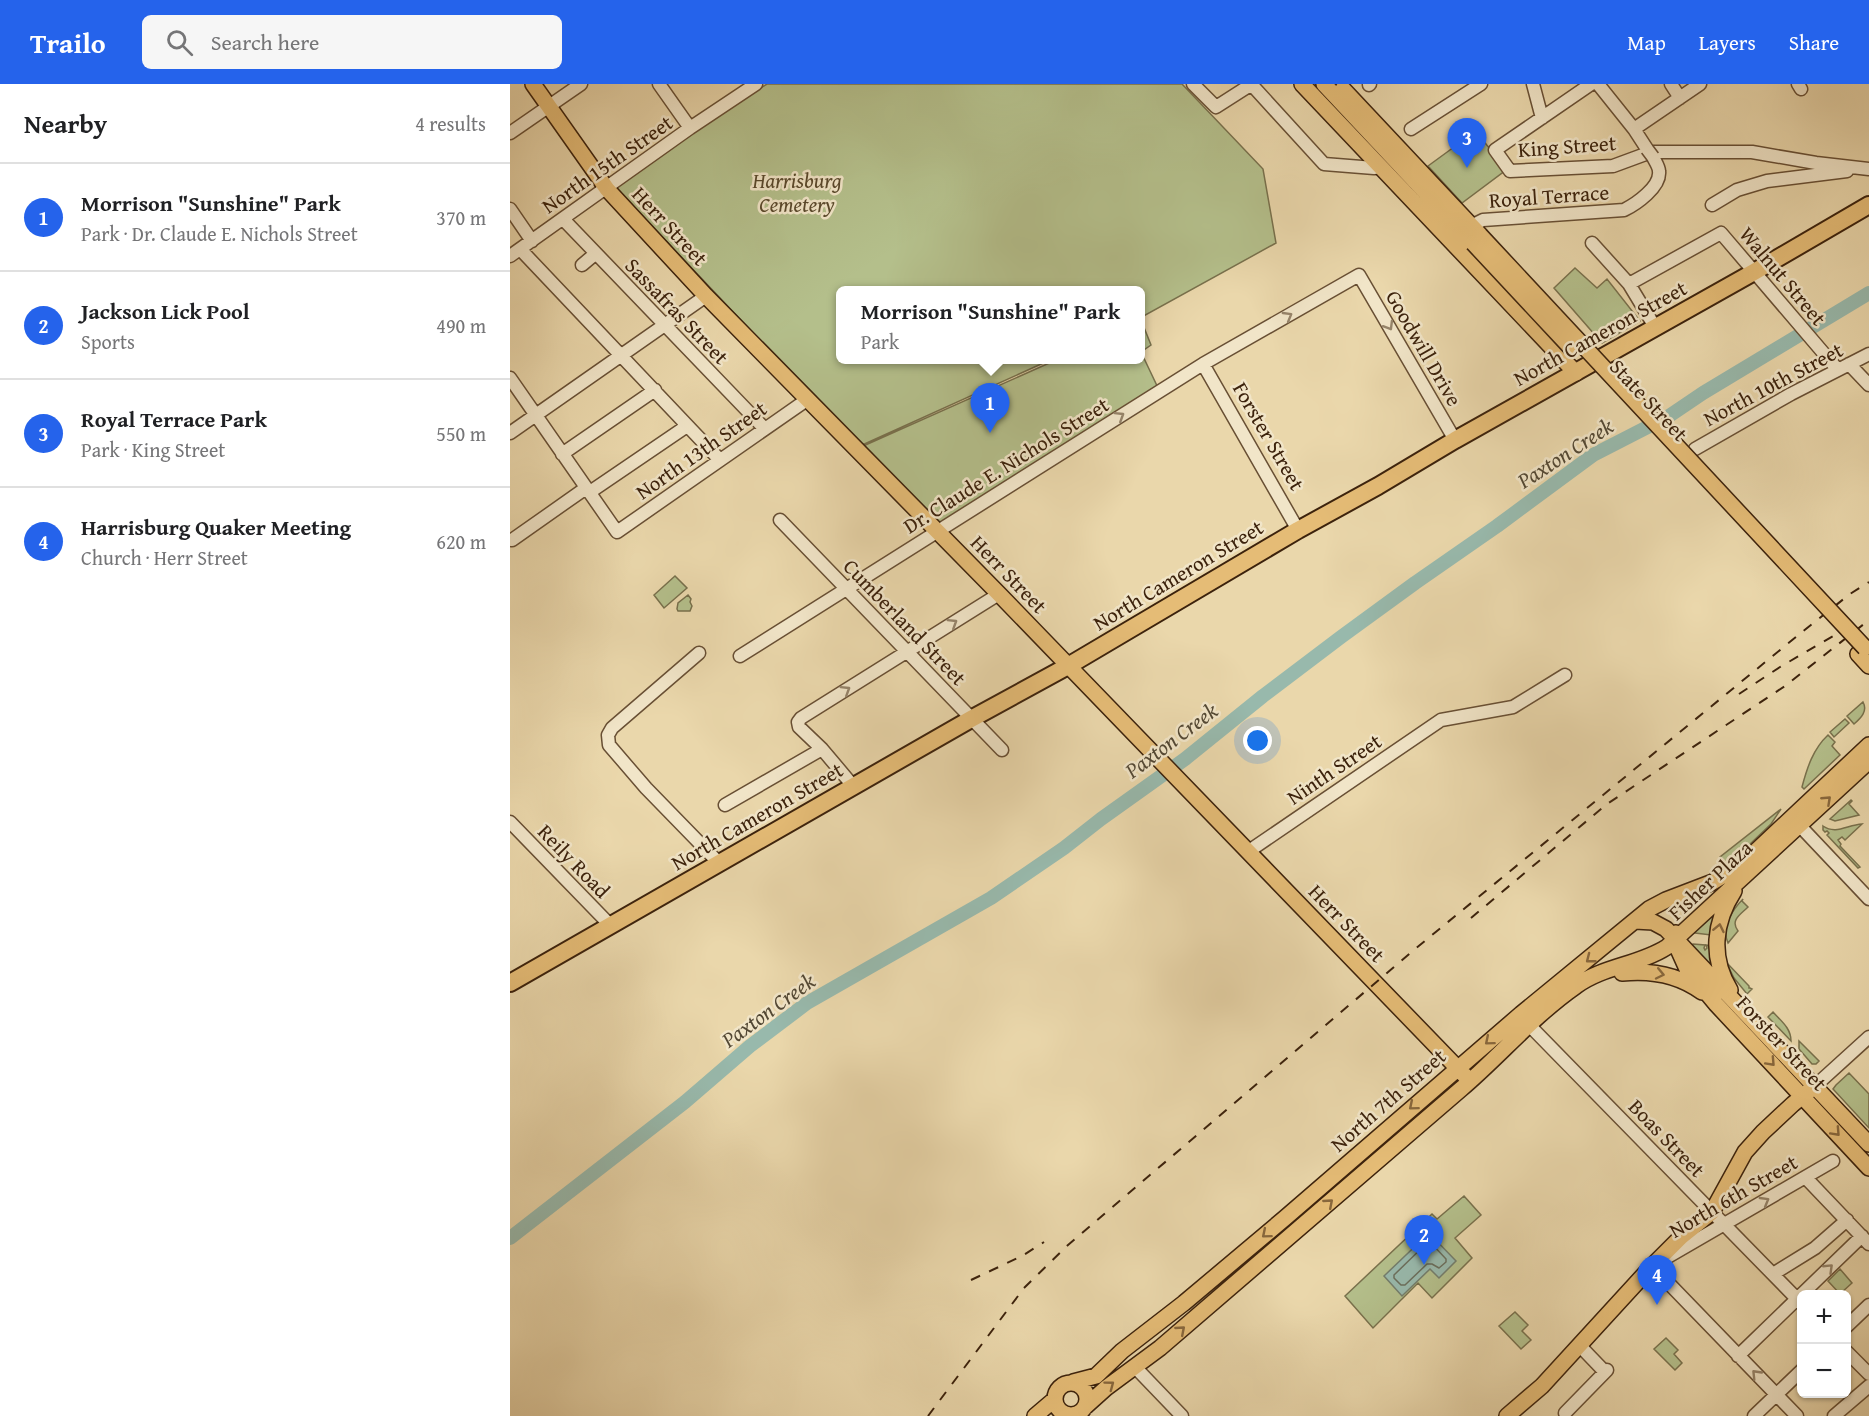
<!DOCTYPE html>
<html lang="en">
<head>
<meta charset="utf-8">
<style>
  :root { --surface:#fff; --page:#f6f6f6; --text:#202124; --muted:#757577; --line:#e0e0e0; --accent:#2563eb }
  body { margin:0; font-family:"Gentium Book Plus",serif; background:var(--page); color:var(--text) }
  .controls { position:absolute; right:18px; bottom:18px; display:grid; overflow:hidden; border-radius:9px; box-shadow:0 2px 4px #0004 }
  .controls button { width:54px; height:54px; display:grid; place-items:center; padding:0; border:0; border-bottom:2px solid var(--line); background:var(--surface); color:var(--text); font:30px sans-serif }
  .you { position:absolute; left:748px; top:657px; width:21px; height:21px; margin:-15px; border:4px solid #fff; border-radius:50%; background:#1a73e8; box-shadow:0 0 0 9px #1a73e833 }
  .badge { display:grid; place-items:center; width:39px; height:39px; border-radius:50%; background:var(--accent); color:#fff; font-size:20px; font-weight:700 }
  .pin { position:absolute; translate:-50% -50px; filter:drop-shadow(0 2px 3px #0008) }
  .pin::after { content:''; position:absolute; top:32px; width:21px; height:18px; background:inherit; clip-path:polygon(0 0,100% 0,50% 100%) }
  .popup { position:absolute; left:326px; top:202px; width:309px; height:78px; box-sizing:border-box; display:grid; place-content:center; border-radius:9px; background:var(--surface); filter:drop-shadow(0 2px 4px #0005); font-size:20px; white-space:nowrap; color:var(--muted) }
  .popup b { font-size:22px; color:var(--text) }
  .popup::after { content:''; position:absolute; left:50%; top:100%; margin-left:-12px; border:12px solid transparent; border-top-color:var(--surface) }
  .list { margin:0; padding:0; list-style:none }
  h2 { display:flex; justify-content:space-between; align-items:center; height:78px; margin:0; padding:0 24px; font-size:26px }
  h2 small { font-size:20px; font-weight:400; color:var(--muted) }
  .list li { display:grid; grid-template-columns:39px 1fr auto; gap:18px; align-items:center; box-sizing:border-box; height:108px; padding:0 24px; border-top:2px solid var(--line) }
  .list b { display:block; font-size:22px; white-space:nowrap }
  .list p { margin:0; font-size:20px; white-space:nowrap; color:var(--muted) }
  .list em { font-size:20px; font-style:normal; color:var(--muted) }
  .icon { flex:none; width:33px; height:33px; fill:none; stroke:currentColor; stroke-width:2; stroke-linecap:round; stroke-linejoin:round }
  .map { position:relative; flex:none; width:1359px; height:1332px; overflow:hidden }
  header { display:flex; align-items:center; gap:36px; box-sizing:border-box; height:84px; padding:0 30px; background:var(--accent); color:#fff }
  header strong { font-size:28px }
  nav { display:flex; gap:33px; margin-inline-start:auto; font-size:21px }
  .search { width:420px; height:54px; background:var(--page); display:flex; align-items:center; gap:15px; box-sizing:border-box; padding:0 21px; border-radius:9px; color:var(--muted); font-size:22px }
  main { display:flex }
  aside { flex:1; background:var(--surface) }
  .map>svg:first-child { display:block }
</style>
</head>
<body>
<header>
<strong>Trailo</strong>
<div class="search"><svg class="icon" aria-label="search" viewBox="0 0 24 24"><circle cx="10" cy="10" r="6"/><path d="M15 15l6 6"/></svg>Search here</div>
<nav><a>Map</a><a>Layers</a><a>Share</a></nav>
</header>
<main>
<aside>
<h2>Nearby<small>4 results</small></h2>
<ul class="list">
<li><span class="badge">1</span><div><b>Morrison &quot;Sunshine&quot; Park</b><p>Park · Dr. Claude E. Nichols Street</p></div><em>370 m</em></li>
<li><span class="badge">2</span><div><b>Jackson Lick Pool</b><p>Sports</p></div><em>490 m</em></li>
<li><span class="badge">3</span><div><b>Royal Terrace Park</b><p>Park · King Street</p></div><em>550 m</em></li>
<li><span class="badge">4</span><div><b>Harrisburg Quaker Meeting</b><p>Church · Herr Street</p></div><em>620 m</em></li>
</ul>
</aside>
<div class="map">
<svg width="1359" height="1332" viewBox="0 0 1359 1332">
  <rect width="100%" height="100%" fill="#ead7ab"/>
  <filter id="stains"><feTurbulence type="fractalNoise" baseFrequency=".00333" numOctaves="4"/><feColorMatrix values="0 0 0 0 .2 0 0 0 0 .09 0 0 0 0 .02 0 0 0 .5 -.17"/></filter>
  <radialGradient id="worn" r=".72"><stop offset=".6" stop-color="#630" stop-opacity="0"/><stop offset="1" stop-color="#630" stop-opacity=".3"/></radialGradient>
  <path fill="#b4bf8b" stroke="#78704c" stroke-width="1.5" d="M257,0H672L753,85L766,159L630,234V206H330V276H540L350,362L106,104L170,54Z
    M966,47L996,86L952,119L918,82Z
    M1065,184L1087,204L1097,195L1130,237L1092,259L1044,204Z
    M631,236L641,261L631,268L649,306L431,441L351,363L546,276H630V237Z
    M165,492L177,504L154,524L144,511Z
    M178,511L181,515L180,518L182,522L180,527H168L167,525L168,519Z
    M1353,618C1358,627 1351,634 1344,640L1337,632Z
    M1335,635L1339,639L1324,653L1320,648Z
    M1318,651L1325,658L1322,662L1330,671L1294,705L1292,703C1297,684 1303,665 1318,651Z
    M1341,716L1342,717L1339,720L1349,731L1325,737L1320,735Z
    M1271,725L1261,740L1217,782L1210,781L1209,777L1210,773Z
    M1352,740L1335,756L1332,753L1328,756L1331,760L1330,762L1350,783L1348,784L1317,751L1319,749L1317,747L1315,748L1313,746V742C1326,751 1337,741 1352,740Z
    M1233,815L1232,817L1238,823C1230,831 1220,836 1228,847L1218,859C1211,844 1222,826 1233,815Z
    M1208,823L1201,851L1185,849L1182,847Z
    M1183,860L1195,861L1194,864L1195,866L1197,864L1196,861L1201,862L1204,885L1180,863Z
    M1216,878L1239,902V904H1240L1242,905L1237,910L1224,894Z
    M1263,928C1271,937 1281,944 1281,957L1258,933Z
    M1289,957L1309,977L1306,980H1302L1289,965Z
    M1339,989L1359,1010V1044L1323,1005L1326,1001Z
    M954,1112L971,1131L945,1154L962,1174L922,1214L908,1199L863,1244L835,1212L922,1130L927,1135Z
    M1330,1185L1342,1199L1330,1210L1318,1197Z
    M1005,1228L1018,1241L1012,1247L1021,1256L1011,1265L989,1242Z
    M1156,1254L1168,1266L1164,1270L1172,1279L1165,1286L1144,1265Z"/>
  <path fill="#98b9ac" stroke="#737d6c" stroke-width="1.5" d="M919,1149L946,1177L929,1194L920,1185L892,1212L874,1192Z"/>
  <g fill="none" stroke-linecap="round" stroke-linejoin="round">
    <path stroke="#6a6e5c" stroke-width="1.5" d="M918,1158L921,1159L936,1175V1178L929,1184L922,1180H917L895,1201H891L884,1194V1191Z"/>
    <path stroke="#98b9ac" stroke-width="14" d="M0,1154L175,1018L240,962L297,919L481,814L554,764L591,735L675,675L753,612L831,553L905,499L987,442L1083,371L1159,332L1193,309L1359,209"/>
    <defs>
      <path id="minor" d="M149,0L180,44
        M683,0L706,23L742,0
        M741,0L814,80L864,84L871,83
        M1023,0L1032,34
        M1081,0L985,66L1000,87L1103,82L1141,68H1242L1306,79L1359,85
        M1088,0L1124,45L1137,65
        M1161,0L1170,14
        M1288,0L1291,5
        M859,1L860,0
        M901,45L971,0
        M1124,45L1190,0
        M0,49L71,0
        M1202,121L1227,106L1257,97L1337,87
        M0,125L22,157
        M53,135L255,345
        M955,145L973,136L1114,126C1126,120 1151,103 1149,87C1149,83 1145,77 1143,73
        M1082,159L1119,200L1145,243
        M10,165L210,376
        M0,172L180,44L246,0
        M72,181L85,170
        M1119,200L1211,149L1328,286
        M693,280L788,446
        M1339,280L1359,301
        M0,294L107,448L298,315
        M0,349L196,212
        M1185,365L1281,310L1359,270
        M52,370L145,306
        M80,408L177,342
        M270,436L492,666
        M2,456L76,404
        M189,569L102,644L98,651L99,661L136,704L209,779
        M230,572L693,280L849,191L945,356
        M344,703L312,665L289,643L288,638L291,634L489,510
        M215,721L312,665
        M0,738L101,842
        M1290,742L1359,815
        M739,767L931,636L1003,623L1055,591
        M1019,941L1292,1220
        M1305,1002L1359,953
        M1296,1094L1359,1160
        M1263,1190L1305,1164L1337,1136
        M1336,1243L1359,1221
        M1070,1262L1095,1288
        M1336,1267L1359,1290
        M1228,1272L1352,1152
        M625,1283L672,1332
        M1055,1329L1097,1286
        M1244,1332L1292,1286
        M1287,1332L1142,1182L1323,1077
        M1324,1332L1359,1302"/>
      <path id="major" d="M23,0L97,105L196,212L489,510L960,997
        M792,0L1066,289
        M814,0L963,159
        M833,5L970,151
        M1348,570L1359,582
        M1226,786L1359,661
        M1125,837L1143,838L1156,845L1359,1060
        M1166,849L1168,865L1177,885L1206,920L1359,1084
        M1112,889C1141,886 1169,891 1192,908
        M1220,906C1200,873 1204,838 1224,807
        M563,1298L586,1292L612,1267L674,1219L775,1134L1011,930L1139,825L1156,816L1203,798L1232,780
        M545 1315a16 16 0 1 1 32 0a16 16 0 1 1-32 0Z
        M576,1322L596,1304L650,1264C750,1178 850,1092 951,1005C990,972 1023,932 1066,902C1093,882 1129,881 1157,863L1359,677
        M525,1332L545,1315
        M997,1332L1032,1302L1142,1182L1171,1153L1202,1128L1235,1068L1253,1048L1283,1020L1305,1002"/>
      <path id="highway" d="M0,899L461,635L558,582L788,446L868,402L945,356L1244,188L1359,121"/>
    </defs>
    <use href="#minor" stroke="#684f34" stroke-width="15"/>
    <use href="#major" stroke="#3c220c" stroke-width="18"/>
    <use href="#highway" stroke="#3c220c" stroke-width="20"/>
    <use href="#minor" stroke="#f1e5c8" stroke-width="12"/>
    <use href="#major" stroke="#e5bc76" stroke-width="15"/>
    <use href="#highway" stroke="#e5bc76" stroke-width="16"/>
    <path stroke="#3c220c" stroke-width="2" stroke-dasharray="10 10" stroke-linecap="butt" d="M1229,610L1270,583L1342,541
      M961,834L1097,720L1275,602L1359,536
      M461,1196L512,1172L534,1158
      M418,1332L514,1204L558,1161L905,865L1292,548L1340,510L1359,498"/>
    <defs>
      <path id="minor-bridge" d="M1137,65L1143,73"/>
      <path id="major-bridge" d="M970,151L1355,564
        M963,159L1061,264"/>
    </defs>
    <use href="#minor-bridge" stroke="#684f34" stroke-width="15" stroke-linecap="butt"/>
    <use href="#major-bridge" stroke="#3c220c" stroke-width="18" stroke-linecap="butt"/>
    <use href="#minor-bridge" stroke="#f1e5c8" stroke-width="12"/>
    <use href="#major-bridge" stroke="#e5bc76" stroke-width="15"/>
  </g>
  <defs><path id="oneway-chevron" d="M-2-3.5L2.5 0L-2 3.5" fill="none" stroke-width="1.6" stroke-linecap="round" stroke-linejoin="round" transform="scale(1.5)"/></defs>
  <g stroke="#96846a">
    <use href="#oneway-chevron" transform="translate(778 232) rotate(-30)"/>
    <use href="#oneway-chevron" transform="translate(879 242) rotate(59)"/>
    <use href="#oneway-chevron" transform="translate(610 332) rotate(-32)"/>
    <use href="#oneway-chevron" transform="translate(443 539) rotate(-32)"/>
    <use href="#oneway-chevron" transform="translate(336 606) rotate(-32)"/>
    <use href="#oneway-chevron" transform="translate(1255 1117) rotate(-30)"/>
    <use href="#oneway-chevron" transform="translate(1319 1184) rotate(-44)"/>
    <use href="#oneway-chevron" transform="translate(1246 1290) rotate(-134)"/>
  </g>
  <g stroke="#88673c">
    <use href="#oneway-chevron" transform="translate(1317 716) rotate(-43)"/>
    <use href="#oneway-chevron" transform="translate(1209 844) rotate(-78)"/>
    <use href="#oneway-chevron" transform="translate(1080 875) rotate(142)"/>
    <use href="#oneway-chevron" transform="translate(1150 890) rotate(12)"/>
    <use href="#oneway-chevron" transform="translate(979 957) rotate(140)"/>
    <use href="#oneway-chevron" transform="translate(1261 978) rotate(47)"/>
    <use href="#oneway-chevron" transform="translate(903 1022) rotate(140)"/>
    <use href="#oneway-chevron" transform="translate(1326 1048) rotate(47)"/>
    <use href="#oneway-chevron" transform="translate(819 1119) rotate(-41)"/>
    <use href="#oneway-chevron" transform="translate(756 1150) rotate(140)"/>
    <use href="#oneway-chevron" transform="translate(671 1246) rotate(-41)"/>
    <use href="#oneway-chevron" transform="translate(600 1301) rotate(-37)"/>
  </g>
  <g text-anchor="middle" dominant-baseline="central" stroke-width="5" stroke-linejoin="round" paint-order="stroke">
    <g font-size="21" fill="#3c220c" stroke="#f1e5c8">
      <text transform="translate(1057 62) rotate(-4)">King Street</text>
      <text transform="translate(97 80) rotate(-35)">North 15th Street</text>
      <text transform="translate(1039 112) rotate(-4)">Royal Terrace</text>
      <text transform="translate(160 142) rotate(47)">Herr Street</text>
      <text transform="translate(1273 192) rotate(50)">Walnut Street</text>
      <text transform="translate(167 227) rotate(46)">Sassafras Street</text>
      <text transform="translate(1090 249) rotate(-29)">North Cameron Street</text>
      <text transform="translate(914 264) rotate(60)">Goodwill Drive</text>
      <text transform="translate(1263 300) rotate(-28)">North 10th Street</text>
      <text transform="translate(1139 316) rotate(47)">State Street</text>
      <text transform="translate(759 352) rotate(60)">Forster Street</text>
      <text transform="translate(191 366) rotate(-35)">North 13th Street</text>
      <text transform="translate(496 381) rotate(-32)">Dr. Claude E. Nichols Street</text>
      <text transform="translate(499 490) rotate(46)">Herr Street</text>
      <text transform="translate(668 491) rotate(-31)">North Cameron Street</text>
      <text transform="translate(395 538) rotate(46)">Cumberland Street</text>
      <text transform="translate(824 685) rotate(-34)">Ninth Street</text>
      <text transform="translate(247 732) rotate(-30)">North Cameron Street</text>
      <text transform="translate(64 777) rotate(46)">Reily Road</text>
      <text transform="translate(1200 796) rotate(-43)">Fisher Plaza</text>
      <text transform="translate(837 839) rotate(46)">Herr Street</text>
      <text transform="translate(1272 959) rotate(47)">Forster Street</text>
      <text transform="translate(878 1016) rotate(-41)">North 7th Street</text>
      <text transform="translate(1157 1054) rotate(46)">Boas Street</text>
      <text transform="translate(1223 1112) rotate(-30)">North 6th Street</text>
    </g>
    <g font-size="21" font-style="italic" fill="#5a492c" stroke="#f1e5c8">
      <text x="287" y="96">Harrisburg<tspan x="287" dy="24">Cemetery</tspan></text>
    </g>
    <g font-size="22" font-style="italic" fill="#534834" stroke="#f1e5c8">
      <text transform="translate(1055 369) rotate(-33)">Paxton Creek</text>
      <text transform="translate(661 656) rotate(-37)">Paxton Creek</text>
      <text transform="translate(258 926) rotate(-36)">Paxton Creek</text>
    </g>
  </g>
  <rect width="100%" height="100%" filter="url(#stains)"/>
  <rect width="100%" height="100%" fill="url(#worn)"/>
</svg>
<div class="controls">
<button>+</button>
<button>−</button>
</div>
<div class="you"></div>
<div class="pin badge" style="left:480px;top:349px">1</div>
<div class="popup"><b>Morrison &quot;Sunshine&quot; Park</b>Park</div>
<div class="pin badge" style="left:914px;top:1181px">2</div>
<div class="pin badge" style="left:957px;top:84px">3</div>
<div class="pin badge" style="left:1147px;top:1221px">4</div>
</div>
</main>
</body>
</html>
